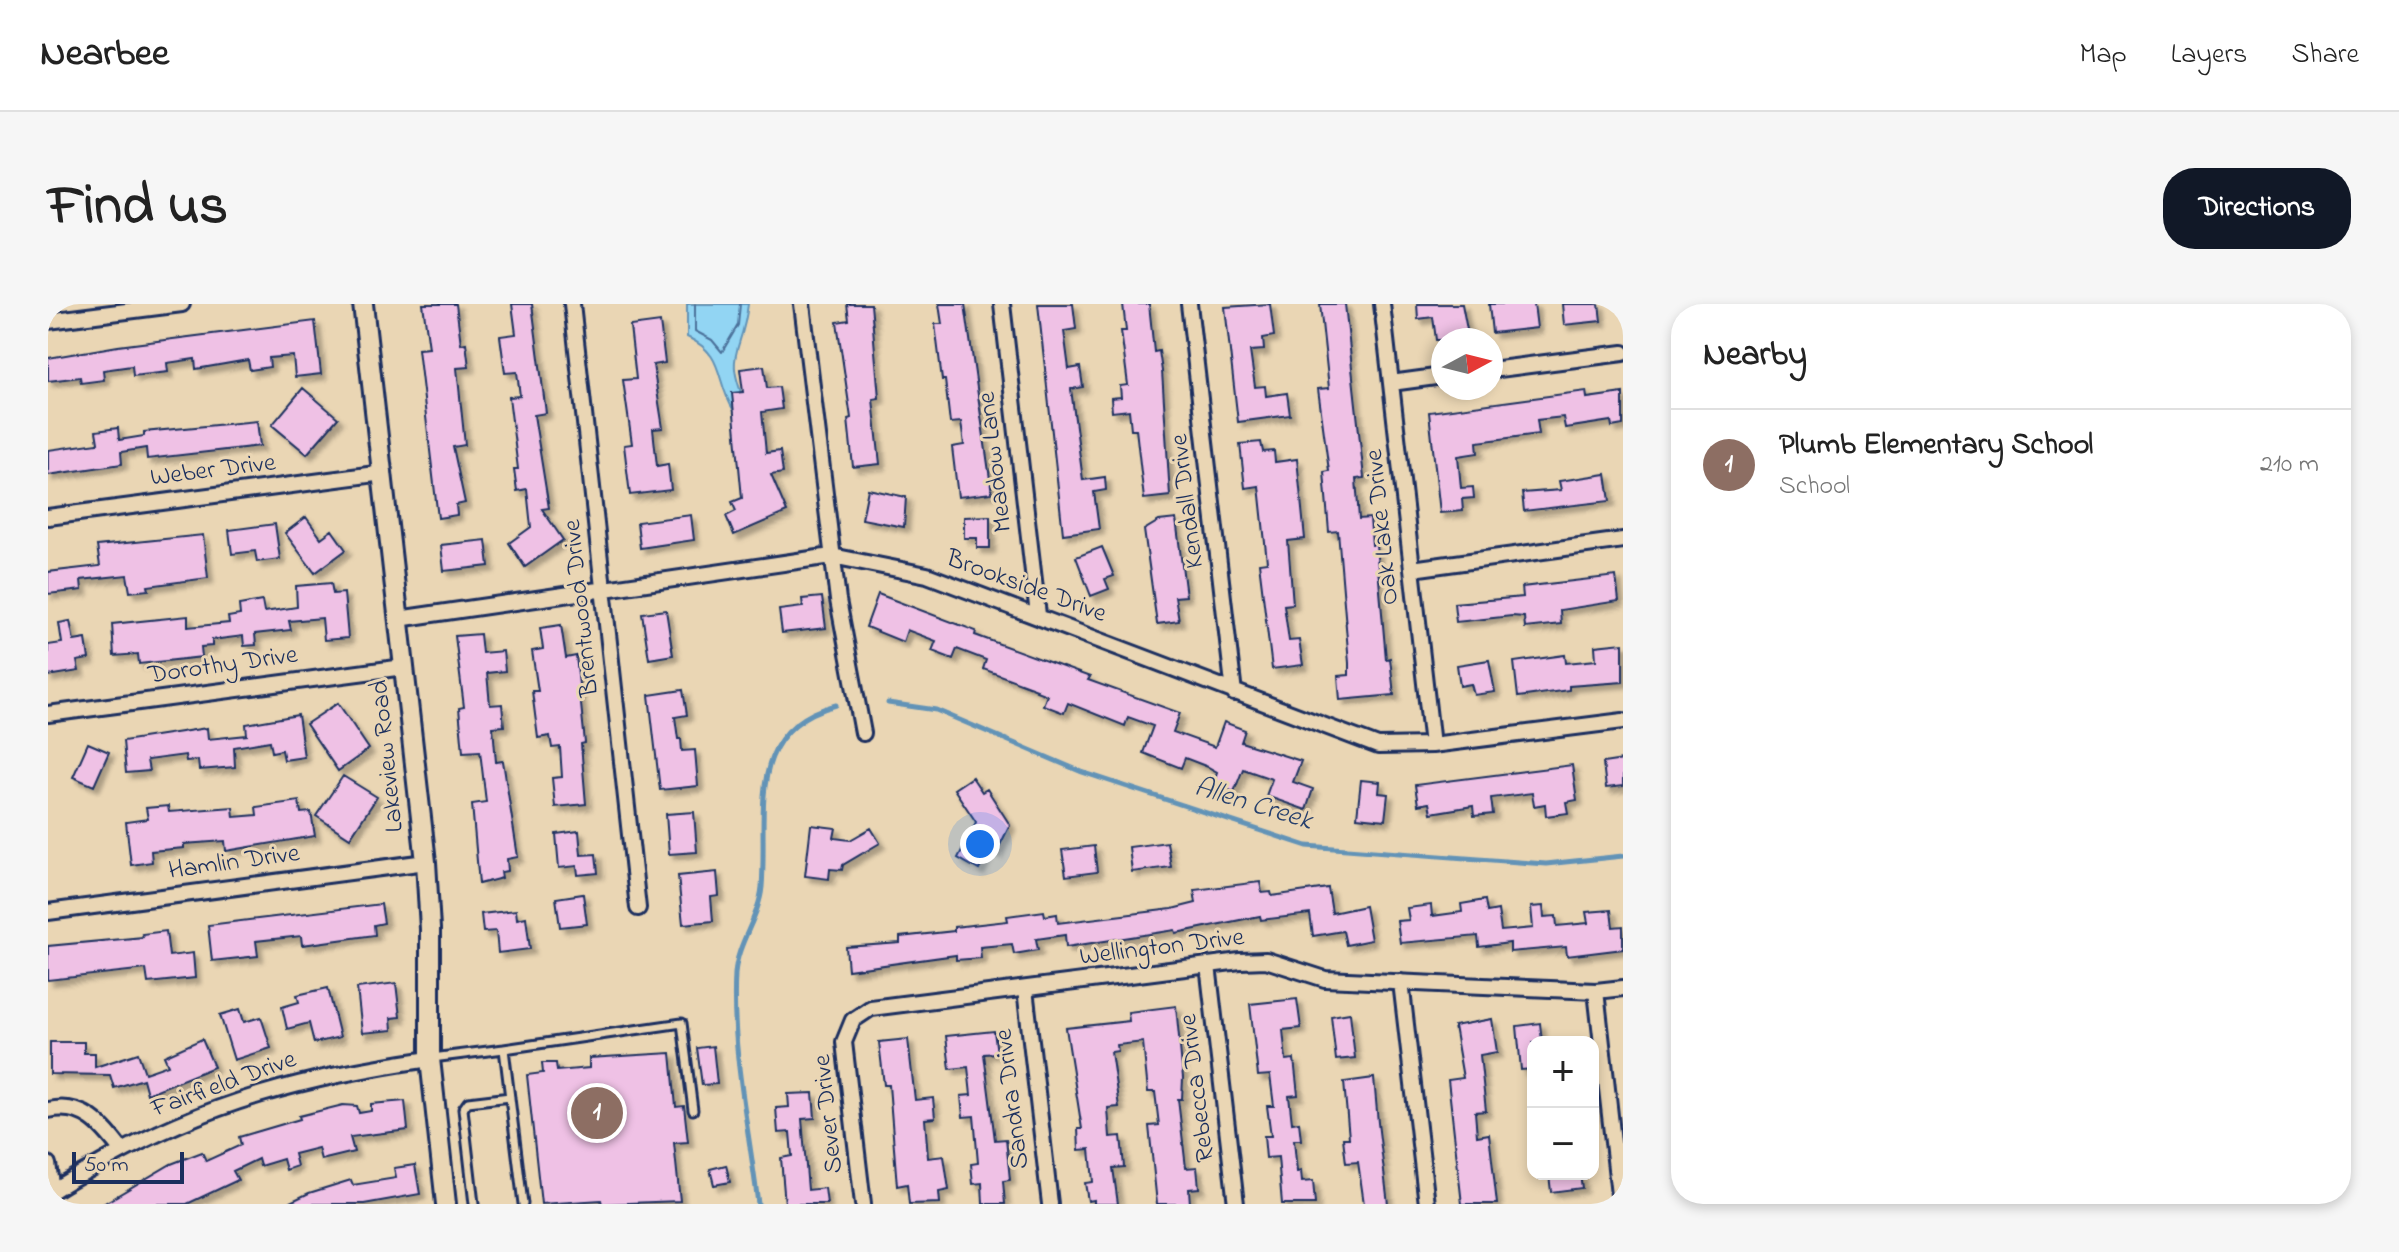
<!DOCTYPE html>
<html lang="en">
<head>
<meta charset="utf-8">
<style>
  :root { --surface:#fff; --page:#f6f6f6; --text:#222; --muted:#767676; --line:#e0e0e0; --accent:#111827 }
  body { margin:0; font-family:"Indie Flower",sans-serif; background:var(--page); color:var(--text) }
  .controls { position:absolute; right:24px; bottom:24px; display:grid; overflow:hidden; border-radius:16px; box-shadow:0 4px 12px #0003 }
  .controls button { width:72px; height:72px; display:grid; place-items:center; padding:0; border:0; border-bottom:2px solid var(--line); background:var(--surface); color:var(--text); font:40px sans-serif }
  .compass { position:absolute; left:1383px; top:24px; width:72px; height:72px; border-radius:50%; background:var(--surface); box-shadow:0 4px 12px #0003; rotate:83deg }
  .scale { position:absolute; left:24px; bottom:20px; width:112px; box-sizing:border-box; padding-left:8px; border:4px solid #1b2f5e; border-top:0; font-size:22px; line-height:28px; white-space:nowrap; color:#1b2f5e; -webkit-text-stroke:6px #ead6b4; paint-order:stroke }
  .you { position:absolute; left:932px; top:540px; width:28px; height:28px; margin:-20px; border:6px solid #fff; border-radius:50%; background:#1a73e8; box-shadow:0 0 0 12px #1a73e833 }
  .badge { display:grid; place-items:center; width:52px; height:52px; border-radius:50%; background:var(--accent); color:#fff; font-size:26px; font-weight:700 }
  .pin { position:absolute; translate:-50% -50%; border:4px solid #fff; box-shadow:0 2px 8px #0006 }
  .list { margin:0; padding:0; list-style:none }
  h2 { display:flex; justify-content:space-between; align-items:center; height:104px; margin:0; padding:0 32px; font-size:34px }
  h2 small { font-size:26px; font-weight:400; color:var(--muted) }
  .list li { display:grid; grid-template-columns:52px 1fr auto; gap:24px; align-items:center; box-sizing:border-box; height:112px; padding:0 32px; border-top:2px solid var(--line) }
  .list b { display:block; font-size:30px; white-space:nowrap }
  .list p { margin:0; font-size:26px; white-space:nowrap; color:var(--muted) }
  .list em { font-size:26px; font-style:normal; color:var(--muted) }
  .map { position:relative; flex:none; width:1575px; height:900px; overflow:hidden; border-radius:32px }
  header { display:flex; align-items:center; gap:48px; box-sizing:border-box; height:112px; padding:0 40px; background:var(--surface); border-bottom:2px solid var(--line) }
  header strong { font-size:38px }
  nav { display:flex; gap:44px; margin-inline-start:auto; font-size:28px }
  .intro { display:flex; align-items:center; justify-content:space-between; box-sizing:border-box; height:192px; padding:0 48px }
  h1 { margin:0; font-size:56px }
  .button { padding:20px 36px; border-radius:32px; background:var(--accent); color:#fff; font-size:28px; font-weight:700 }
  main { display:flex; gap:48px; padding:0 48px }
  aside { flex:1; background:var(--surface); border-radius:32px; box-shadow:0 4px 12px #0003 }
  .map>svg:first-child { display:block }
</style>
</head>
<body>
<header>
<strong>Nearbee</strong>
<nav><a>Map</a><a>Layers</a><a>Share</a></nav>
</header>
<div class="intro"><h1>Find us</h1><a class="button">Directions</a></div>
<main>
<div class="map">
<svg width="1575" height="900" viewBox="0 0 1575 900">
  <defs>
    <filter id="shadow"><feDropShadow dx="5" dy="5" stdDeviation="2" flood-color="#0004"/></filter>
  </defs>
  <rect width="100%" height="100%" fill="#ead6b4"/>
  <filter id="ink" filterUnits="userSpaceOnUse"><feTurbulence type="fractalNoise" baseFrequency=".0125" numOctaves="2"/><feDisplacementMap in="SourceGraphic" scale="16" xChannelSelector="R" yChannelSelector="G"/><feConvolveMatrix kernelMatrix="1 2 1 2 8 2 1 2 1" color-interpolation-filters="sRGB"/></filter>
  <g filter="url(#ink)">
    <path fill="#92d5f3" stroke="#6293b7" stroke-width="2" d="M639,0H700C694,53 674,46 699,103L686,107C666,75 678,51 639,33Z"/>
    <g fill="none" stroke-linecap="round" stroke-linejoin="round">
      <path stroke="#4b719a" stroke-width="2" d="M647,0V27L664,36L674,48L690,21L692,0"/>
      <path stroke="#6293b7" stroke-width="5" d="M840,399L888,406L1034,468L1259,542L1498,560L1575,552
        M710,900C701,825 683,745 687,670C689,639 711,614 714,583C720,508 695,426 788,401"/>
    </g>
    <path fill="#efc1e5" stroke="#1b2f5e" stroke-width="2" filter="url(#shadow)" d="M375,0H408L413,40L418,39L421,63L409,64L417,141L405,143L417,199L408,201L409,211L390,214L370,45L381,44Z
      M464,0H484L498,109L486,111L501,204L494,205L515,236L477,263L461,239L483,223L479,185L469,187L466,165H470L461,93L472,92L469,68L457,69L452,32L468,30Z
      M799,0H823L831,94L825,95L832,160L805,163L800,115L803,114L789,18L801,16Z
      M891,0H917L944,189L910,193L904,143L916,141L913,118L902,119L897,76H894L887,20H894Z
      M990,0H1025L1028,25L1016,27L1021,65L1032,63L1035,83L1023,85L1035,176L1057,173L1058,186L1046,188L1051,225L1015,230Z
      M1075,0H1101L1106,48L1111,47L1114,67L1122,192L1096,195L1088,125H1083L1081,106L1064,108L1063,94L1073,93L1072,82L1080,81L1073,27H1078Z
      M1222,0L1226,32L1215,34L1216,46L1202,47L1207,83L1217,82L1218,92L1239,89L1242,111L1190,118L1177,3Z
      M1272,0H1297L1316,174L1308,175L1311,215L1322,214L1324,241H1328L1338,355L1342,354L1346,391L1292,396L1290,372L1301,371V359L1290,227L1281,228L1276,168L1281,167L1270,85L1281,84Z
      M1369,0H1414L1421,36H1388L1385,13L1370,15Z
      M1441,0H1486L1489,24L1444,29Z
      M1514,0H1551L1553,17L1516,21Z
      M267,17L273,70L247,73L245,52L221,54L222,63L202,66L200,56L148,65L147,55L119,59L120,68L85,72L84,62L55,66L56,76L33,79L32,73L0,77V54L70,42Z
      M612,18L617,59L605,61L615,124L605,125L609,162L620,160L623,186L582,191L576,141L584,140L575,76L588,75L582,22Z
      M716,62L719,84L731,83L734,105L714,108L718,149L732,147L735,169L723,171L739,208L686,231L678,212L688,207L684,198L694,194L684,89L695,88L692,65Z
      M255,84L290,114L259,150L224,121Z
      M1538,87L1539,94L1575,89V121L1564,123L1563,117L1517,124L1515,113L1489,116L1491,130L1429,138L1430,149L1410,152L1413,184L1425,183L1426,194L1414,195L1415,207L1392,209L1381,108Z
      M209,117L212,142L99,155L98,144L73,148L74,160L0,171V146L50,139L48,127L70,124L71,136L96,132V128Z
      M1213,138L1215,148L1226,147L1227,158L1249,155L1257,235L1240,237L1245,300L1236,301L1241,337L1251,336L1255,361L1224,365L1211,259L1219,258L1211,182L1197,184L1192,140Z
      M1558,170L1562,197L1476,207L1474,189L1513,186L1511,177Z
      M820,185L858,193L856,223L814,215Z
      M643,211L646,236L592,244L589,218Z
      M942,212V244H929V234H916V213Z
      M258,213L273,234L284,226L298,246L267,269L237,229Z
      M1128,215L1138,292L1127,293L1131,317L1109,320L1096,226L1111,217Z
      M227,220L232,255L209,258L207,247L184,250L181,226Z
      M155,231L160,274L100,282L101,286L82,288L79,271L33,276L34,286L0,290V268L52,262L49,242Z
      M438,236L441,262L396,267L393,241Z
      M1054,243L1066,272L1057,275L1061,285L1043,292L1028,253Z
      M1568,272L1571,297L1512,306L1513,320L1477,324L1476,313L1464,312L1408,318L1406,299L1475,293L1474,283Z
      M283,279L285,290L296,289L300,334L276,336L274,314L241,317L243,326L207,330L208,341L196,342L195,332L164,336V342L153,343L154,353L91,360L90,350L66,352L64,320L140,312V323L181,319L180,313L192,311L191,301L214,297L216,308L249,303L248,282Z
      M830,290L928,327L927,331L1042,373L1040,376L1132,409L1125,428L1167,443L1176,418L1197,426L1193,438L1253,457L1245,478L1265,485L1258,506L1218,492L1224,475L1195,465L1186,488L1165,480L1169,468L1160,463L1137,454L1133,464L1095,449L1105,422L1080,413L1077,422L1020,399L1016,409L995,401L999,391L988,387L989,385L935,365L938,356L909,345L905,355L884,347L888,337L859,326L855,338L818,323Z
      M774,293L778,324L734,329L731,306L755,303L754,295Z
      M618,306L625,351L601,355L594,309Z
      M22,317L26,337L38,335L41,355L29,357L31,367L0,372V341L14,339L11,319Z
      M513,321L518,354L528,352L537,439L533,440L538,500L507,503L504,474L514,473L512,443L504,444L502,432L490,434L484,387H490L484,347L495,345L492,324Z
      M432,330L434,349L455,347L457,367L439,369L442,401L454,400L456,422L445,423L448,458L455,457L470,553L459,555L460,567L453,568L454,574L431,580L424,500L438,498L432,447L415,448L411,404L416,403L407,332Z
      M1575,339V378L1521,382V386L1470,393L1466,358L1517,351L1518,359L1548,356L1547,342Z
      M1441,356L1447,388L1426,391L1423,380L1412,382L1409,361Z
      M635,386L639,411L627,413L630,435H633L634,447L647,446L650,482L612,486L601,391Z
      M290,399L321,445L290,467L258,420Z
      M250,411L256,453L236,456L234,446L224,448L222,437L186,443L187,463L151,466L150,456L138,457L137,451L99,456L101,467L78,469L75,437L159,424L160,435L199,431L198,420Z
      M40,439L61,448L46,482L25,473Z
      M1575,456V482L1558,484L1555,459Z
      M1524,461L1529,496L1518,498L1520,509L1498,512L1497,500L1486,502L1484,489L1443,494L1445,510L1426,512L1425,502L1383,509L1381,499L1370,501L1367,481Z
      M295,472L329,493L302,534L268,512Z
      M924,473L934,488L939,485L962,521L948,549L941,545L931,566L910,554L928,518L906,485Z
      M1313,476L1332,478L1331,489L1340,490L1337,516L1309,513Z
      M251,497L253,509L263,508L267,532L178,547L177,537L136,540V544L103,547L104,558L83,561L78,518L100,515L98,504L120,502L121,508L185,503L186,513L209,511L208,503Z
      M646,508L649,548L621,550L618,510Z
      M763,521L788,524L786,534L802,536L823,524L832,539L795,561L794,566L782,565L781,575L757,572Z
      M531,527L533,551L548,550L550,569L530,571L529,562L511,564L508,530Z
      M1119,538L1123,563L1084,568L1081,543Z
      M1046,542L1049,568L1018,572L1014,546Z
      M669,568L671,592L663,593L665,617L635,620L630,572Z
      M1212,578L1214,589L1223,588L1224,592L1280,584L1284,609L1317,602L1323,636L1298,641L1295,627L1265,632L1262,610L1213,616L1212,612L1128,629L1127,626L1018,643L1017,631L988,635L990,646L966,650L964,640L932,643L933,654L908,656V651L800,666L798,643L852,639V633L906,627V623L960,617L959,612L996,607L997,612L1009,610L1010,619L1124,605L1148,599L1146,586Z
      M535,590L539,620L512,623L508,594Z
      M1437,596L1439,608L1450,606L1453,627L1485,624L1483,603L1495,602L1496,613L1508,612L1509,622L1540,619L1538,608L1563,606L1565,623L1575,622V645L1519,652L1518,643L1462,648V639L1431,643L1430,632L1352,639L1349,617L1361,616L1359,604L1383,601L1384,612L1414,608L1413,600Z
      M333,600L336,619L326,621L327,631L254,641L253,632L208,637L210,652L164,657L160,621Z
      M468,606L469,615L478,613L482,645L450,649L448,627L435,628L433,610Z
      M118,627L121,652L145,649L147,674L100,679L98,665L0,676V642L95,633L94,630Z
      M348,679L352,713L343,714L344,726L314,729L309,684Z
      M280,684L292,733L266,739L261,719L239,725L234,703L251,698L249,691Z
      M1249,695L1253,724L1235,726L1238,756L1246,755L1250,791L1241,792L1244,819L1251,818L1253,836H1246L1249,868L1253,867L1254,878L1265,877L1267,900H1234L1230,853L1218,854L1216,832H1223L1219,802H1226L1222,771L1210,772L1202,700Z
      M1128,702L1135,774L1134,795H1130L1138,864L1149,863L1151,884L1141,885L1142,900H1109L1101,822L1111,821L1107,788H1100L1095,738L1069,741L1070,747L1063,748L1071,803L1060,804L1062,833L1073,832L1076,863L1065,864L1070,900H1046V896L1040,897L1037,879L1045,878L1042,845L1031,846L1030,825H1034L1018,724L1081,717L1080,708Z
      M192,705L196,718L213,713L223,744L186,756L172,711Z
      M1302,709L1307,754L1288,756L1283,712Z
      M1444,715L1449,748L1432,751L1438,807L1427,808L1429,832L1441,830L1449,900H1414L1400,776L1415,774L1406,722Z
      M1492,719L1494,738H1485V765L1473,766L1469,722Z
      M946,727L949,749L936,750L947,836L958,835L962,876L955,877L957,900H935L934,879L925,880L923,860L930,859L926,812L915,813L913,792L923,791L920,763L902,765L898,732Z
      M154,735L166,763L99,790L95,775L66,784L62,771L2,770V738H36V749H47V763L90,749L97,769L120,761L116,752Z
      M860,735L867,796L885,794L887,814L877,815L880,854L896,852L901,886L891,888L892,899L861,900L859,880L849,882L841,781H836L831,738Z
      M665,742L669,780L654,781L649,744Z
      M623,749L628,803L636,802L640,838L626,839L632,897L554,900L553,896L493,900L479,771L495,769L494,759H508L509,767L541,764V754Z
      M1326,774L1330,819L1340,900H1316L1310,858L1298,859L1295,834H1301L1296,778Z
      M765,789L767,814L754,815L760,886L777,884L779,900H737L733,854L744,852L742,828L730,829L728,804L741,803L740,790Z
      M357,797L360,826L302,833L306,848L273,856L270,844L246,850L249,862L238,866L235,855L212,862L210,855L185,867L190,876L139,900H55L123,860L154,848L158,857L193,841L191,833L252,815L251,812L295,801L309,802L311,809L323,807V800Z
      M367,861L372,890L316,900H238L261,889L303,876L305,881L348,874L346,864Z
      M678,861L682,878L666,881L662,865Z
      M1501,870H1532L1534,884L1503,888Z"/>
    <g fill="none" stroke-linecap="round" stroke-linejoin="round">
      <defs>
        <path id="service" d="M456,745L634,719L645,806
          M384,754L456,745L475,900
          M426,900L415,805L420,798L462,793"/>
        <path id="minor" d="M524,0L590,604
          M754,0L790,296L815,429
          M954,0L990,311
          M1141,0L1186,389
          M1334,0L1384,441
          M0,17L134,0
          M1443,66L1575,49
          M1343,79L1395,72
          M0,213L335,169
          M1364,265L1575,236
          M350,315L784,252L879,271L1330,442L1384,441L1575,417
          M0,410L356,363
          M0,608L378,558
          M1160,661L1188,900
          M1353,678L1379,900
          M977,685L1002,900
          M1548,687L1572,900
          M0,806C36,798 54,821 74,847
          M0,860L4,886
          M0,890C16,878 35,869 53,859C159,798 262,772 382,755
          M815,900L796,738L805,716L823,704L1192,657L1218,656L1277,675L1548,687L1575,684"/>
        <path id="tertiary" d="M315,0L378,558L382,625V755L398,900"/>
      </defs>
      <use href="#service" stroke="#1b2f5e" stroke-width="13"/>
      <use href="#minor" stroke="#1b2f5e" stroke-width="20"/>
      <use href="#tertiary" stroke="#1b2f5e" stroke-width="24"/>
      <use href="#service" stroke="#ead6b4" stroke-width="7"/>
      <use href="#minor" stroke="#ead6b4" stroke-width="14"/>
      <use href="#tertiary" stroke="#ead6b4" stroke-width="18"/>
    </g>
  </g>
  <g text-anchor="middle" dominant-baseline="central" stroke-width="6" stroke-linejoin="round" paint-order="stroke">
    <g font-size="26" fill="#1b2f5e" stroke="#ead6b4">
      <text transform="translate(948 158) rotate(-97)">Meadow Lane</text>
      <text transform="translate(165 167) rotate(-7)">Weber Drive</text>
      <text transform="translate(1140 197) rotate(-97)">Kendall Drive</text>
      <text transform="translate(1335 223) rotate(-96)">Oak Lake Drive</text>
      <text transform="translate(978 283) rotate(20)">Brookside Drive</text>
      <text transform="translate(534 304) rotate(-96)">Brentwood Drive</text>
      <text transform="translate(175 362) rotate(-8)">Dorothy Drive</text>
      <text transform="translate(340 452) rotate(-96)">Lakeview Road</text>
      <text transform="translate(186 559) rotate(-8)">Hamlin Drive</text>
      <text transform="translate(1114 644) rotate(-7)">Wellington Drive</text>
      <text transform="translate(176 781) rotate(-20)">Fairfield Drive</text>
      <text transform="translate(1150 784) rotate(-97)">Rebecca Drive</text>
      <text transform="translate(965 795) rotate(-97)">Sandra Drive</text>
      <text transform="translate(781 810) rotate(-96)">Sever Drive</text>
    </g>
    <g font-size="28" font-style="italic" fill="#27406d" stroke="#ead6b4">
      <text transform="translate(1205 501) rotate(17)">Allen Creek</text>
    </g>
  </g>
</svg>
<div class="controls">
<button>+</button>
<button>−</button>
</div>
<svg class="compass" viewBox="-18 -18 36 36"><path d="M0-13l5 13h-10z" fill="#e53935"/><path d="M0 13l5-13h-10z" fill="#767676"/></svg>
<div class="scale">50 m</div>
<div class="you"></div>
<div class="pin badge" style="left:549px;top:809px;background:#8d6e63">1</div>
</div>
<aside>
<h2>Nearby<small></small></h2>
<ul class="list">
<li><span class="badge" style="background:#8d6e63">1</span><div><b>Plumb Elementary School</b><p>School</p></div><em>210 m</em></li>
</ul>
</aside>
</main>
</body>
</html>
